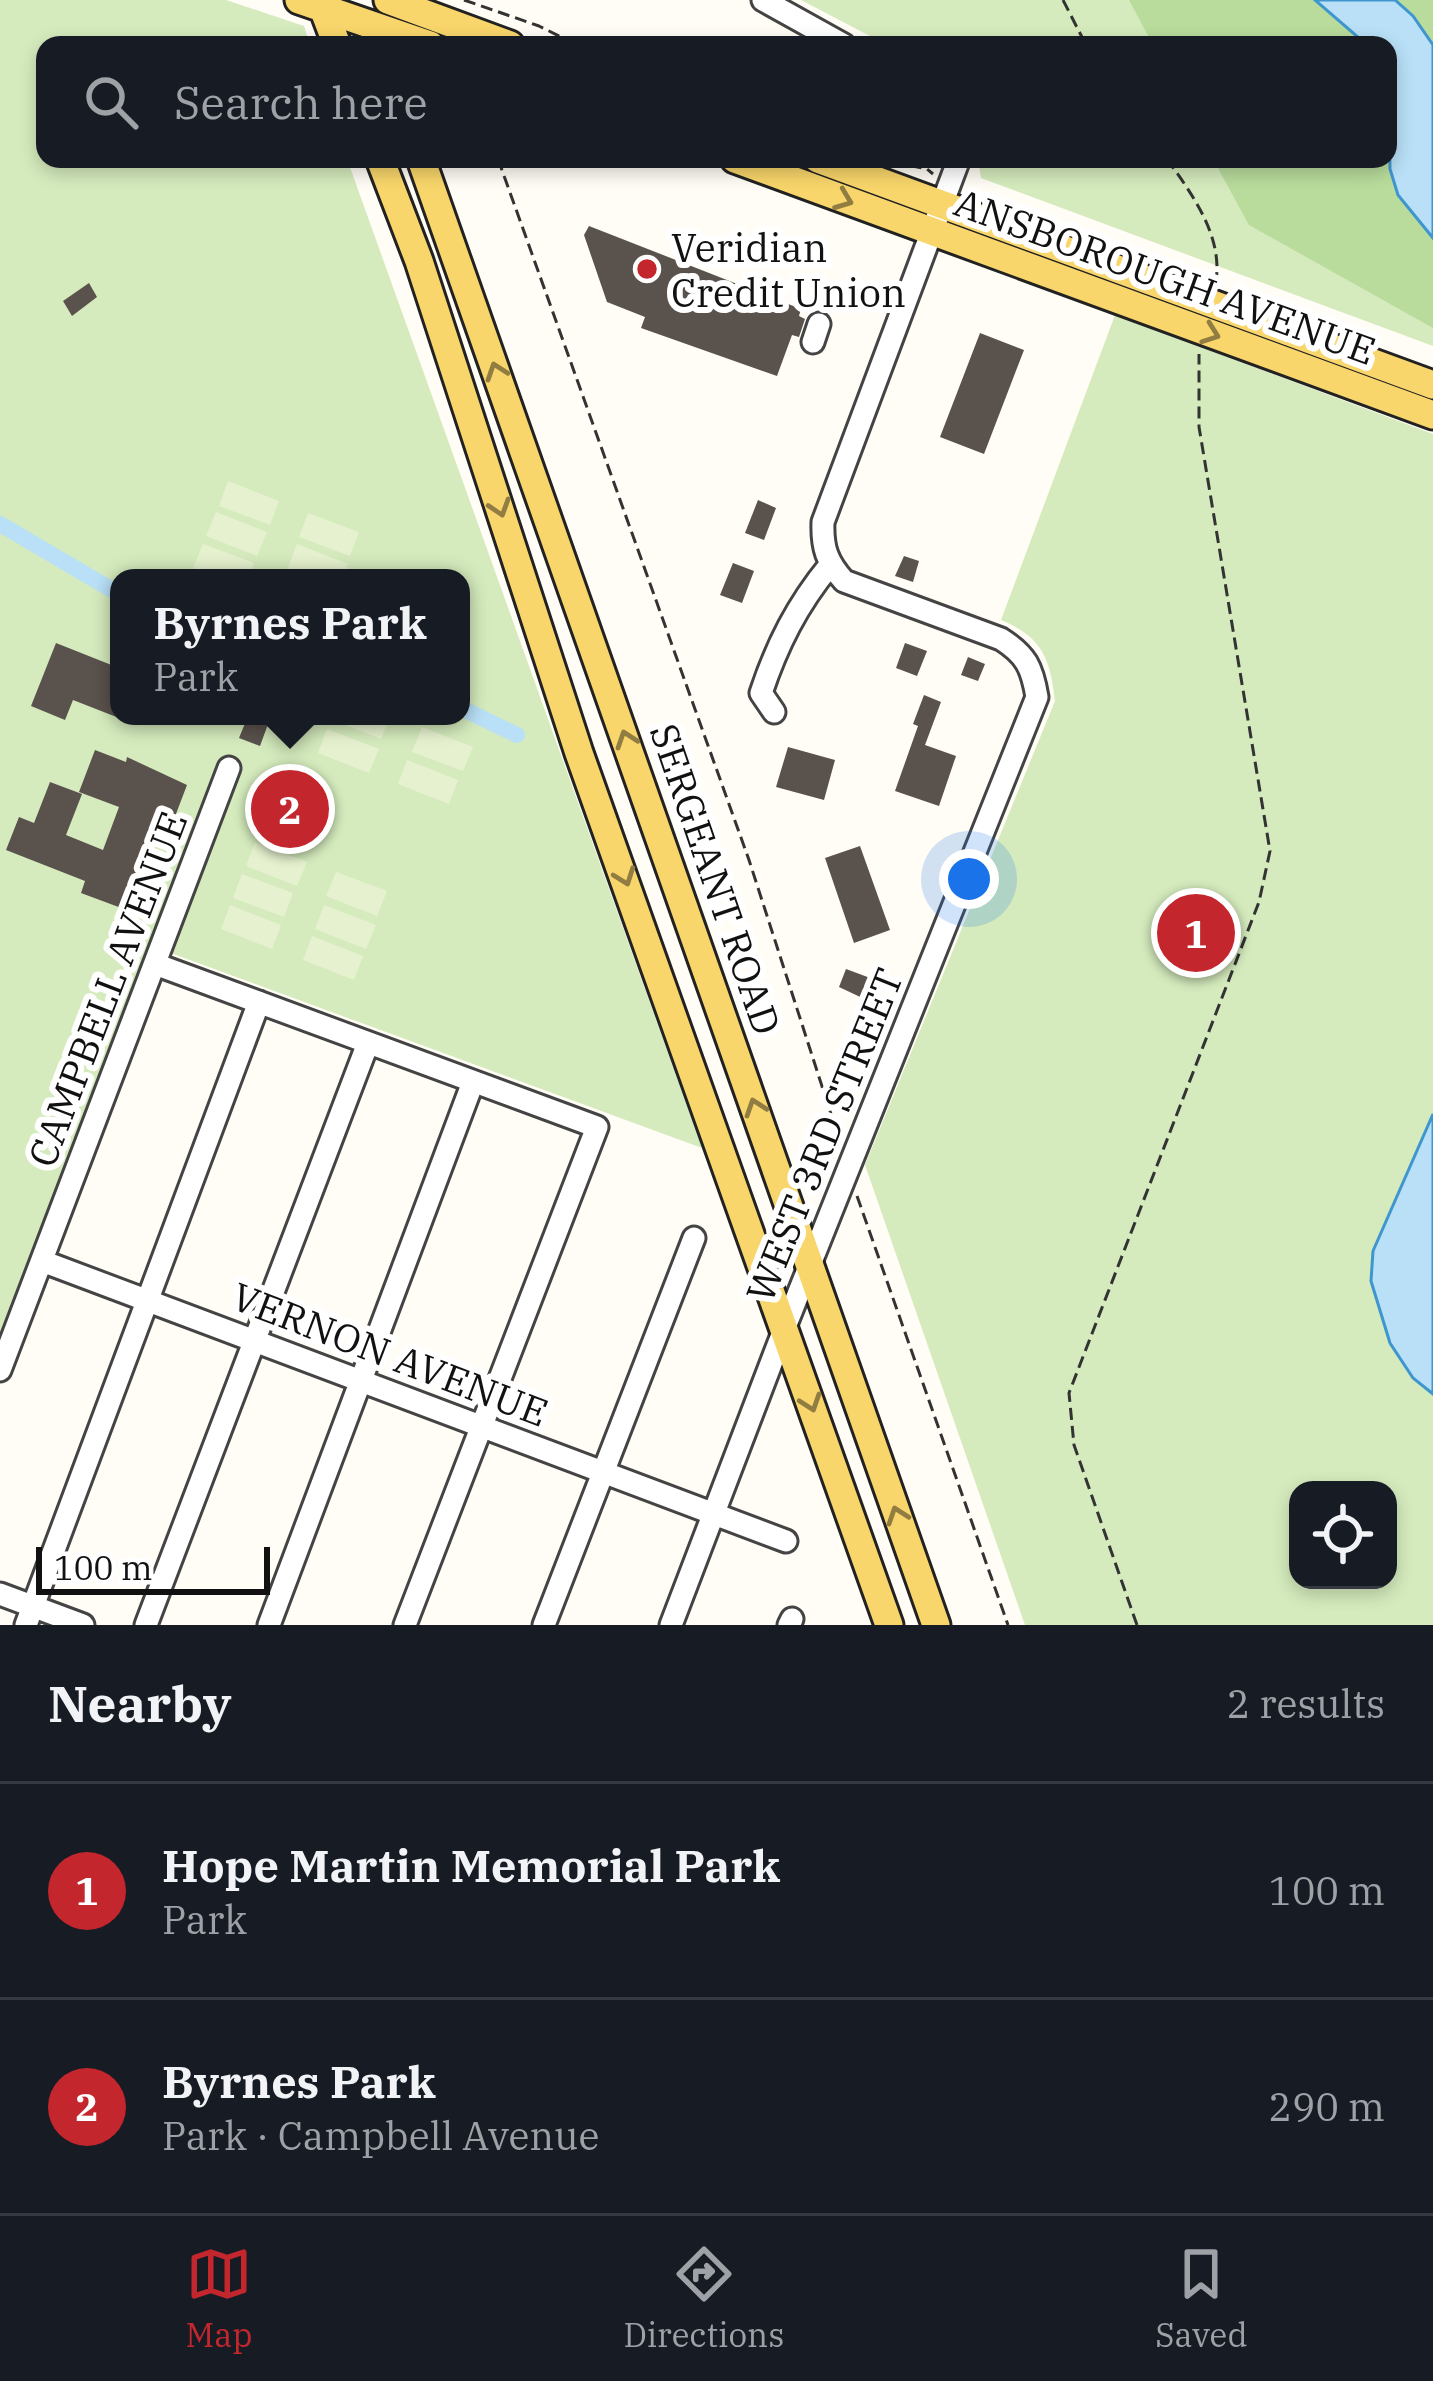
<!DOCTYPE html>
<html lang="en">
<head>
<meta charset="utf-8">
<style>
  :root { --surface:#171b24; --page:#20242c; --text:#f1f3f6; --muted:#9ea1a6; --line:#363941; --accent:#c4262e }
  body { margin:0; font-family:"IBM Plex Serif",serif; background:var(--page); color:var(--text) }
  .controls { position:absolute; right:36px; bottom:36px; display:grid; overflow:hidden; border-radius:24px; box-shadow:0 6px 18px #0003 }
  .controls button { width:108px; height:108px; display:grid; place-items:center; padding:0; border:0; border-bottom:3px solid var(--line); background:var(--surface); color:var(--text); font:60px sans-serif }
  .scale { position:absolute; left:36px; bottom:30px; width:234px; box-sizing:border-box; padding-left:12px; border:6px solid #111; border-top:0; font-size:33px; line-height:42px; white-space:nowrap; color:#111; -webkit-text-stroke:9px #fff; paint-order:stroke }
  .you { position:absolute; left:969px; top:879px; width:42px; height:42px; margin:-30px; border:9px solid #fff; border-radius:50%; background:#1a73e8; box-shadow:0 0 0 18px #1a73e833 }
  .badge { display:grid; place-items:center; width:78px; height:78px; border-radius:50%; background:var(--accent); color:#fff; font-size:39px; font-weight:700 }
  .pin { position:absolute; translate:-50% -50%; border:6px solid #fff; box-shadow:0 3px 12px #0006 }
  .popup { position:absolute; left:110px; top:569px; width:360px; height:156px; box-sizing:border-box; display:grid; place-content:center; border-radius:24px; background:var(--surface); filter:drop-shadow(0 3px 9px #0005); font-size:39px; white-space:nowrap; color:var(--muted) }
  .popup b { font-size:45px; color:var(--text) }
  .popup::after { content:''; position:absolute; left:50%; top:100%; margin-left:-24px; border:24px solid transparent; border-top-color:var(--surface) }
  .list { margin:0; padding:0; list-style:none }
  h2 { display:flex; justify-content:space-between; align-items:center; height:156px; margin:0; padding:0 48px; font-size:51px }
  h2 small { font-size:39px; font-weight:400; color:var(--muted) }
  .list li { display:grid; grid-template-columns:78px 1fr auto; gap:36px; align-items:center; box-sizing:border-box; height:216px; padding:0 48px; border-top:3px solid var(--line) }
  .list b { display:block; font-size:45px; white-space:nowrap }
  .list p { margin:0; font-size:39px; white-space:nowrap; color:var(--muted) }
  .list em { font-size:39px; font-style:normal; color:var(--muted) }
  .icon { flex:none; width:66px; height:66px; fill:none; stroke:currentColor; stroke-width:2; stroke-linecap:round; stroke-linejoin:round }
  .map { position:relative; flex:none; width:1433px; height:1625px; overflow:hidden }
  .search { position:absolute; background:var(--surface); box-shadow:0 6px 18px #0003; left:36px; right:36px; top:36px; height:132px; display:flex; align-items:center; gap:30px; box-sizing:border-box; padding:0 42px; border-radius:24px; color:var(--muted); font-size:45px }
  .sheet { height:588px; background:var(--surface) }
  nav { display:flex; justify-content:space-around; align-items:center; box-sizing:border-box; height:168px; border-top:3px solid var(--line); background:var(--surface); font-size:33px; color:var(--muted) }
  nav a { display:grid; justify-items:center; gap:6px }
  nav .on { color:var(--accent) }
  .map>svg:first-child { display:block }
</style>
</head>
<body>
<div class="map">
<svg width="1433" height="1625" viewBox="0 0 1433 1625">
  <rect width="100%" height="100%" fill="#fffdf5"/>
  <path fill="#d5ebbd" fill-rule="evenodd" d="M0,0H226L304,26L310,45H45V159H347L702,1148L149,945L0,1334ZM119,578H461V716H119Z
    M801,0H1433V346L981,178L978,159H1388V45H887Z
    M1115,315L1433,434V1625H1025L865,1165L1055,701C1050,658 1042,637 1001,620ZM1298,1490H1388V1580H1298Z"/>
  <path fill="#b9dc9c" d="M1129,0H1433V328L1249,225L1213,159H1388V45H1153Z"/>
  <path fill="#e6f2cf" d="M228,481L279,501L270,525L219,506Z
    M216,512L267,532L257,556L206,536Z
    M308,513L359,532L350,556L299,537Z
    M203,544L254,563L248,578H220L193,568Z
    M297,544L348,564L343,578H314L288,568Z
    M331,716H390L381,739L330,719Z
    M422,727L473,747L463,771L412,752Z
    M327,729L379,749L369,773L318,753Z
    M407,760L458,780L449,804L398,784Z
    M255,842L307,862L297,886L246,866Z
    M336,872L387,891L377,916L326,896Z
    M242,874L293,893L284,917L233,898Z
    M230,905L281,925L272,949L221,929Z
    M324,905L376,925L366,949L315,929Z
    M312,936L363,956L354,980L303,960Z"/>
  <path fill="#b9e0f7" stroke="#3f96cf" stroke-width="3" d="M1315,0H1395L1413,16L1433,45V238L1398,195L1390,169L1388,45H1367Z
    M1433,1114V1394L1413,1378L1390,1343L1371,1281L1373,1251Z"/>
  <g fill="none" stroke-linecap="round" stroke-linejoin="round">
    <path stroke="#b9e0f7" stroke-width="16" d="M0,524L119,594
      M461,708L517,735"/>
  </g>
  <path fill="#5a524d" d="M589,226L801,309L799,316L805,319L799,337L792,335L777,376L641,328L645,317L607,302L584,235Z
    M89,283L97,297L72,316L63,301Z
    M980,333L1024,350L984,454L940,437Z
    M758,500L776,508L764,540L745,533Z
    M904,556L919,561L913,582L895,576Z
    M733,563L754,571L742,603L720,595Z
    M56,643L119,668V718L73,700L65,720L31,706Z
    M905,643L927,651L917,676L896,668Z
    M968,657L985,664L978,681L961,675Z
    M924,695L941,702L925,745L956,756L939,806L895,791L918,726L913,724Z
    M248,716H271L260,746L239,738Z
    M788,747L835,760L824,800L776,787Z
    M95,750L126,762L127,757L187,785L171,827L157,822L141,864L155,870L140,915L81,893L85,881L6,850L19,817L34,823L50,782L82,794L66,835L103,850L119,807L79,792Z
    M860,846L890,930L854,943L825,858Z
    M846,969L881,982L873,1003L839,987Z"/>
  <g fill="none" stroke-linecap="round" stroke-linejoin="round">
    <defs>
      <path id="minor" d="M763,0L844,45
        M813,342L819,324
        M774,712L761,693C777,645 797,605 830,565
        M155,964L597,1127L405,1625
        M42,1261L786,1541
        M0,1370L229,768
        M0,1594L83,1625
        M26,1625L259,1002
        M146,1625L368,1043
        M269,1625L473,1082
        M544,1625L694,1238
        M671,1625L785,1327L1037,697C1032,667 1026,655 1001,639L844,581C827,562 822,548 823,522L959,159
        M789,1625L792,1619"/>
      <path id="major" d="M299,0L430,45
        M320,0L337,45
        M388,0L510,45
        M380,159L419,261L579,753L889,1625
        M421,159L936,1625
        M735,159L1433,415
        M818,159L1433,385"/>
    </defs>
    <use href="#minor" stroke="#444" stroke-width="27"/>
    <use href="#major" stroke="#222" stroke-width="33"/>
    <path stroke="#333" stroke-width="3" stroke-dasharray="12 6" stroke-linecap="butt" d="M464,0L539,26L577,45
      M1063,0L1086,45
      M498,159L749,860L840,1142
      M1167,159C1192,194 1223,236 1216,281
      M892,162L927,169L933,174
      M857,1196L1008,1625
      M1137,1625L1074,1445L1069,1393L1259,902L1270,851L1199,427V354"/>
    <use href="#minor" stroke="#fff" stroke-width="21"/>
    <use href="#major" stroke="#f9d66b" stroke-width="27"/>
  </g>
  <defs><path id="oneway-chevron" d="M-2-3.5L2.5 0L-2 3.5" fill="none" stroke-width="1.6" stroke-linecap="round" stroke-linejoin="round" transform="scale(3)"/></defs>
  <g stroke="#917d42">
    <use href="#oneway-chevron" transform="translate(844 200) rotate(21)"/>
    <use href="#oneway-chevron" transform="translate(1211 334) rotate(20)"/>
    <use href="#oneway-chevron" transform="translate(496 371) rotate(-109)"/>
    <use href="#oneway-chevron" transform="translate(500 508) rotate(72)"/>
    <use href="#oneway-chevron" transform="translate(626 739) rotate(-109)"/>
    <use href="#oneway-chevron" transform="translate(625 877) rotate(70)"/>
    <use href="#oneway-chevron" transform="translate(755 1107) rotate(-109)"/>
    <use href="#oneway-chevron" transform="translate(811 1403) rotate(71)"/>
    <use href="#oneway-chevron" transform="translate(897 1515) rotate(-109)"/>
  </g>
  <circle fill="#c4262e" stroke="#fff" stroke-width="4.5" cx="647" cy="269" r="12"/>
  <g text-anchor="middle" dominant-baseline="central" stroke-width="12" stroke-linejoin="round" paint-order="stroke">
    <g font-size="39" fill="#111" stroke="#fff" text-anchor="start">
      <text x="671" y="247">Veridian<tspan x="671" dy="45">Credit Union</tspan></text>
    </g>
    <g font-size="39" fill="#111" stroke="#fff">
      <text transform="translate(1165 276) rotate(20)">ANSBOROUGH AVENUE</text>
      <text transform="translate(716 879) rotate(71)">SERGEANT ROAD</text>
      <text transform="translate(107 989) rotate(-69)">CAMPBELL AVENUE</text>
      <text transform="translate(824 1135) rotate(-68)">WEST 3RD STREET</text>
      <text transform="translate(390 1354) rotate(21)">VERNON AVENUE</text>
    </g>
  </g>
</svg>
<div class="controls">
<button><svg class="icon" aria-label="locate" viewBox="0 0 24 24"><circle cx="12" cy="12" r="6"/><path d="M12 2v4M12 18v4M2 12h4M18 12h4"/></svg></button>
</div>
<div class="scale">100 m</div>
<div class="you"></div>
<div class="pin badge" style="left:1196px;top:933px">1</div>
<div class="pin badge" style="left:290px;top:809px">2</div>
<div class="popup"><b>Byrnes Park</b>Park</div>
<div class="search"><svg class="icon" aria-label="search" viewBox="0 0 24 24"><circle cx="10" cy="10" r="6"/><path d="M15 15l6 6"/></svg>Search here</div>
</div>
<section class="sheet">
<h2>Nearby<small>2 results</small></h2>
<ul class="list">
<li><span class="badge">1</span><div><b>Hope Martin Memorial Park</b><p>Park</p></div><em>100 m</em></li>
<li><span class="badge">2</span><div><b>Byrnes Park</b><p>Park · Campbell Avenue</p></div><em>290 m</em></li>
</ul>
</section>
<nav>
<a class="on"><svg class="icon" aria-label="map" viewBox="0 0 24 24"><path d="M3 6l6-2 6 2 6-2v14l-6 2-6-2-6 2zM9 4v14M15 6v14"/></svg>Map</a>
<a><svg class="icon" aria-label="directions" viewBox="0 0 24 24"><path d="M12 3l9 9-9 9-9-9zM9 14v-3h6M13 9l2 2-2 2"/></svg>Directions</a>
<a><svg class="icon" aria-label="saved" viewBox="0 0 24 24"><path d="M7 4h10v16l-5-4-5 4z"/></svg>Saved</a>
</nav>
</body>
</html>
